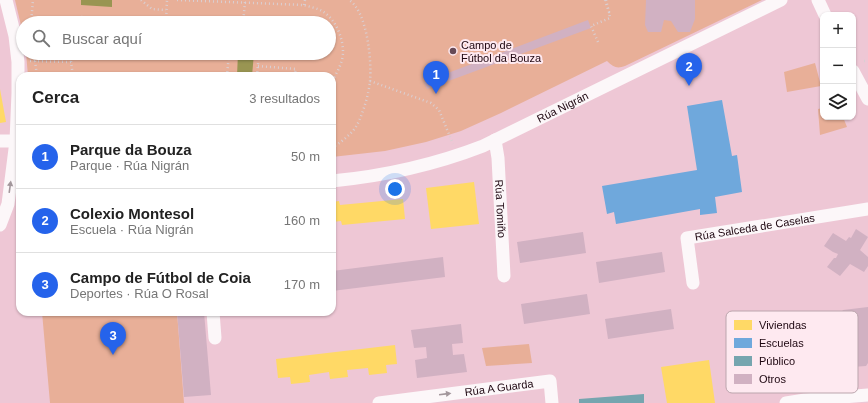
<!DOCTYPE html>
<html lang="es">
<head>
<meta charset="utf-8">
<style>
  :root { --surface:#fff; --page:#f2f2f2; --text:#222; --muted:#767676; --line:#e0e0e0; --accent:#2563eb }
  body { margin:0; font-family:Helvetica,sans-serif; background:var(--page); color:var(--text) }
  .controls { position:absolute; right:12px; top:12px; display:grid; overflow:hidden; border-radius:8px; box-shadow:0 1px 3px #0004 }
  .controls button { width:36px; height:36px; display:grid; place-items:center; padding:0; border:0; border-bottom:1px solid var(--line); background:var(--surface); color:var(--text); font:20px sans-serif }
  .you { position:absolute; left:395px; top:189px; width:14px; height:14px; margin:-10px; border:3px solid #fff; border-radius:50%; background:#1a73e8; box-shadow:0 0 0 6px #1a73e833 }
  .badge { display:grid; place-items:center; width:26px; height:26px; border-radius:50%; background:var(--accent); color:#fff; font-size:13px; font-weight:700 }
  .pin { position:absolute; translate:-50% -33px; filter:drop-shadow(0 1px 2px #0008) }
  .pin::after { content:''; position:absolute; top:21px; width:14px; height:12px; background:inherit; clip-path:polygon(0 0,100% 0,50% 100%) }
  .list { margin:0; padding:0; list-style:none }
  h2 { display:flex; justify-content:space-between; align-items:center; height:52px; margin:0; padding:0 16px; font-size:17px }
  h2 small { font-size:13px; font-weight:400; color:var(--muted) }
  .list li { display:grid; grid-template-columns:26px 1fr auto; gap:12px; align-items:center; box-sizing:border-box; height:64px; padding:0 16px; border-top:1px solid var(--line) }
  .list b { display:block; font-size:15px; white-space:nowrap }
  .list p { margin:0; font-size:13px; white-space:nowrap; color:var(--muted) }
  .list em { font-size:13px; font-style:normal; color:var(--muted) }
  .icon { flex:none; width:22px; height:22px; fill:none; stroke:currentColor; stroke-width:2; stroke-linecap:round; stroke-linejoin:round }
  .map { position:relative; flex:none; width:868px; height:403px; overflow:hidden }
  .search { position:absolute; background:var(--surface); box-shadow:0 1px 3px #0004; left:16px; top:16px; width:320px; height:44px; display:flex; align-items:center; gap:10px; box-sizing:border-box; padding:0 14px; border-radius:22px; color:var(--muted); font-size:15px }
  .panel { position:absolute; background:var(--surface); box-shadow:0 1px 3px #0004; left:16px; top:72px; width:320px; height:244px; border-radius:12px }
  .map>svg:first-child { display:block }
</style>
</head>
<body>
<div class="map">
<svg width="868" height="403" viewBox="0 0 868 403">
  <rect width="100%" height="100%" fill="#eec7d5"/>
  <path fill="#e8af98" d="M15,0H762L625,66C617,69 613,67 607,61L501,113L461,131L426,142L385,151L332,157V76H28L26,53H329V23H23V34Z
    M815,63L821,86L787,92L784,72Z
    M823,108V117H843L847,127L820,135L818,109Z
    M42,312H177L184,403H50Z
    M529,344L532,363L486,366L482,348Z"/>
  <path fill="#999552" d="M81,0H112V7L81,5Z
    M238,53H254L252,76H237Z"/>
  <path fill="#ffd966" d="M0,89L6,122L0,123Z
    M474,182L479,224L431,229L426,188Z
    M403,199L405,219L342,225L341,221L332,222V202L339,201L340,205Z
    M395,345L397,364L386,365L387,373L369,375L368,368L347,370L348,377L330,379L329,372L309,375L310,382L291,384L290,377L278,378L276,359Z
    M709,360L715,403H667L661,367Z"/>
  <path fill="#6fa8dc" d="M722,100L732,156L737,155L742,192L715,197L717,213L700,215V209L616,224L614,212L607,214L602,186L697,170L687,106Z"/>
  <path fill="#76a5af" d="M644,394V403H579V399Z"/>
  <path fill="#d1b1c2" d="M646,0H695V19L690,32H678L671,21L664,20L661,32H648L645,25Z
    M588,20L591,28L427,89L424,82Z
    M856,229L868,237L860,250L868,257V266L864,272L850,264L840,276L827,267L834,258H836L838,254L833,252L824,246L833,233L846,241L849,237L851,238Z
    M583,232L586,253L520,263L517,242Z
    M662,252L665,272L599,283L596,262Z
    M443,257L445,277L332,291V271Z
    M587,294L590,314L524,324L521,304Z
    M868,307V363L866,366L852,367L847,364L845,350L853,339V335L842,328L840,314L843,310Z
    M671,309L674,329L608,339L605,319Z
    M177,312H204L211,395L184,397Z
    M461,324L463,343L452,344L453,355L464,354L467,372L417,378L415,360L427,358L426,347L414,348L411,330Z"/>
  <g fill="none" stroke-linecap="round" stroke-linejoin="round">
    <path stroke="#dacfd2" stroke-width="2.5" stroke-dasharray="1 3" stroke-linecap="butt" d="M141,0L152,9L166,10
      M177,0L304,5C310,7 317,8 322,11C335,18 343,37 343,52C343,62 337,73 332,81
      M605,0L609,12L606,0
      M304,5L305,0
      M31,23L33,0
      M72,23L74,19L81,17L166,21L167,0
      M243,23L245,2
      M598,42L591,26L610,18L609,12
      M34,53L37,76
      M71,53V62
      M30,61L71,62L73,76
      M864,61H868
      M258,66L296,69L294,76
      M122,76L128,74H153L157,76
      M227,76L229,53
      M257,76L259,53
      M370,81L431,103L439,110L453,144
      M332,148C341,142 351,135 357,125C363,114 369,93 370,81C372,61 367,11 349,0"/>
    <g stroke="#fcf7f9" stroke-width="13">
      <path d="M818,0L825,15"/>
      <path d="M853,71L868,99"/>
      <path id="s1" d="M495,140L498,158L504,276"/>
      <path d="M0,141H16"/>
      <path id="s2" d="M332,181C384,176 434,165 483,146L781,0"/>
      <path d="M0,225L8,204L16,141L18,93V62L15,36L6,0"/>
      <path id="s3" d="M693,283L687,238L868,209"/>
      <path d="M213,312L215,338"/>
      <path id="s4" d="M379,403L550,381L552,403"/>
      <path d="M786,403L805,400L868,395"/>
    </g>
  </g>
  <defs><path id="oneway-solid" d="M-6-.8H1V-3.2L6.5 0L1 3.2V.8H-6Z"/></defs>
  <g fill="#a3979c">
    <use href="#oneway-solid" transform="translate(10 187) rotate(-82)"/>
    <use href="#oneway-solid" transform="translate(445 394) rotate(-7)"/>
  </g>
  <circle fill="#674a56" stroke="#fee9f0" stroke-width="1.5" cx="453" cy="51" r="4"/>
  <g text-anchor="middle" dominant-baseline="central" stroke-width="4" stroke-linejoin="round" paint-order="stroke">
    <g font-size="11" fill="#1e0711" stroke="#fee9f0" text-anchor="start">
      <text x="461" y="45">Campo de<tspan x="461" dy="13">Fútbol da Bouza</tspan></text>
    </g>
    <g font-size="11" fill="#1e0711" stroke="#fee9f0">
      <text stroke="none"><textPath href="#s2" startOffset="244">Rúa Nigrán</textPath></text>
      <text stroke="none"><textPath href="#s1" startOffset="69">Rúa Tomiño</textPath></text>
      <text stroke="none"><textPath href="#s3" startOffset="114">Rúa Salceda de Caselas</textPath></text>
      <text stroke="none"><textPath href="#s4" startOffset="121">Rúa A Guarda</textPath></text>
    </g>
  </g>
  <rect x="726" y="311" width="132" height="82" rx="6" fill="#fee9f0" stroke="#bba5ad" stroke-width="1"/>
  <rect x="734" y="320" width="18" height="10" fill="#ffd966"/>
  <rect x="734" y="338" width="18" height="10" fill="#6fa8dc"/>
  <rect x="734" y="356" width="18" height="10" fill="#76a5af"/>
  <rect x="734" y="374" width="18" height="10" fill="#d1b1c2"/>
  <g font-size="11" fill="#1e0711">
    <text x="759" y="329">Viviendas</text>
    <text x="759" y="347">Escuelas</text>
    <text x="759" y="365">Público</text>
    <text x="759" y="383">Otros</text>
  </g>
</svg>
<div class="controls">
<button>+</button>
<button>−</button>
<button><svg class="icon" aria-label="layers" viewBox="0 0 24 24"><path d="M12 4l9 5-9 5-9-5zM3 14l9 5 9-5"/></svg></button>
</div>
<div class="you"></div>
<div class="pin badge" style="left:436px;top:94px">1</div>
<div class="pin badge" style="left:689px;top:86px">2</div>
<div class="pin badge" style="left:113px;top:355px">3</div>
<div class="search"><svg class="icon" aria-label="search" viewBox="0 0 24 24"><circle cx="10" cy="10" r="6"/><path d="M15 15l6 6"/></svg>Buscar aquí</div>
<section class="panel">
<h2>Cerca<small>3 resultados</small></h2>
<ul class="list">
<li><span class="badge">1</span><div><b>Parque da Bouza</b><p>Parque · Rúa Nigrán</p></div><em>50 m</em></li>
<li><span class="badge">2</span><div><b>Colexio Montesol</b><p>Escuela · Rúa Nigrán</p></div><em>160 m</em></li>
<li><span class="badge">3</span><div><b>Campo de Fútbol de Coia</b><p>Deportes · Rúa O Rosal</p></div><em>170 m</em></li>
</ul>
</section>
</div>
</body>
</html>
